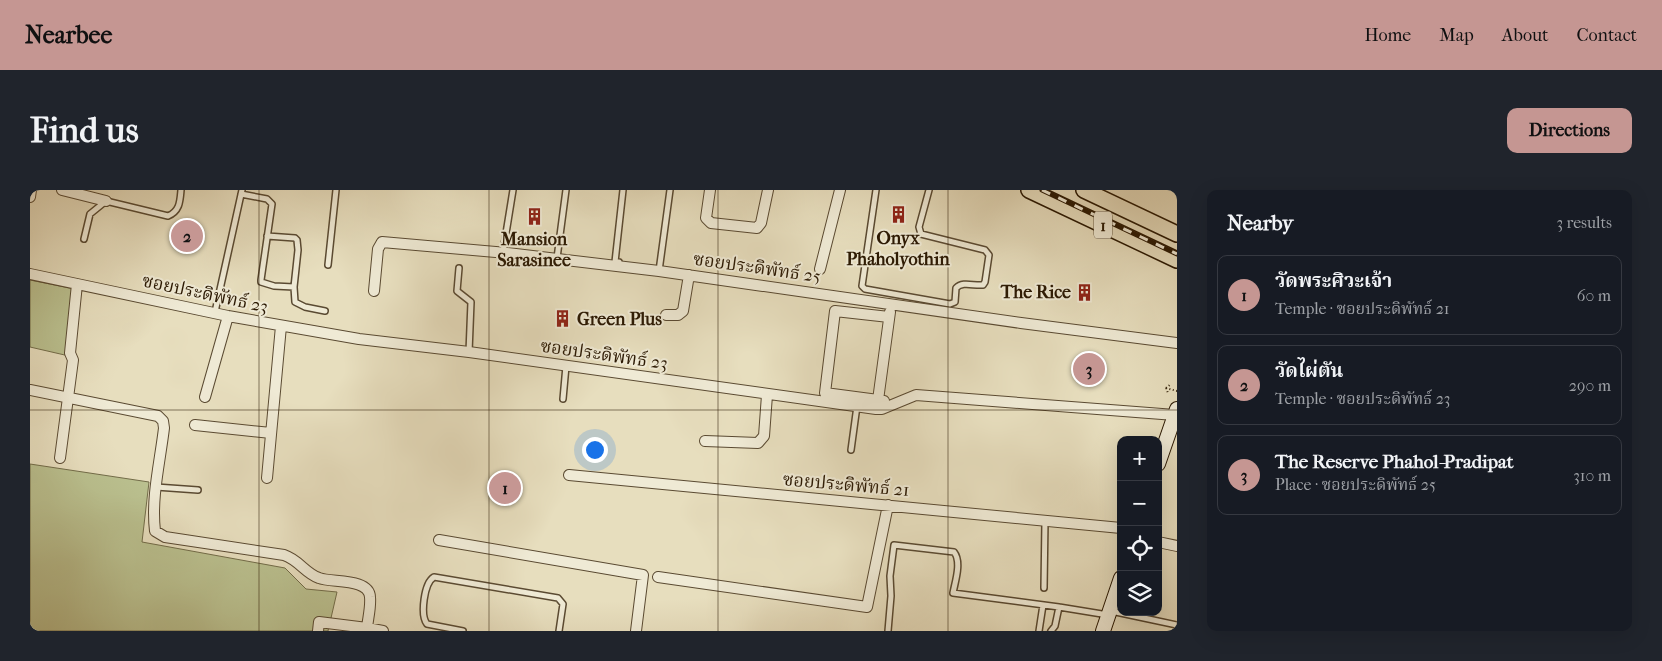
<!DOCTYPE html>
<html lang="en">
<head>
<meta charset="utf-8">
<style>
  :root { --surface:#171b24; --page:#20242c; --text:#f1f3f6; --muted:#9ea1a6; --line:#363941; --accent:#c59692 }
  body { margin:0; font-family:"IM FELL French Canon","Noto Serif Thai",serif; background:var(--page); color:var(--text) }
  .controls { position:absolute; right:15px; bottom:15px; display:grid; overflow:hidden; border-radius:10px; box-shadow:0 5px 20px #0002 }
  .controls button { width:45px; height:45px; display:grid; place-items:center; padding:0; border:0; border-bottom:1px solid var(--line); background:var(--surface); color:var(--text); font:25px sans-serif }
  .you { position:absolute; left:564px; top:259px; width:18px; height:18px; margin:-12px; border:4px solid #fff; border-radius:50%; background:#1a73e8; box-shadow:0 0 0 8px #1a73e833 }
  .badge { display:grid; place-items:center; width:32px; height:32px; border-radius:50%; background:var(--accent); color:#111; font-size:16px; font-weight:700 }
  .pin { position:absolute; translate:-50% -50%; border:2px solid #fff; box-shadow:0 1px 5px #0006 }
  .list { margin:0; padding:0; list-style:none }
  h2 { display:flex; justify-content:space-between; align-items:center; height:65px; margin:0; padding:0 20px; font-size:21px }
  h2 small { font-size:16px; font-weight:400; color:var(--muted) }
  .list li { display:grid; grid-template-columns:32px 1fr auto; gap:15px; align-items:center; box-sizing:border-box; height:80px; margin:0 10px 10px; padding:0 10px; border:1px solid var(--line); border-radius:10px }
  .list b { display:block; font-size:19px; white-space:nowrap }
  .list p { margin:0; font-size:16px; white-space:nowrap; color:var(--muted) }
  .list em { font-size:16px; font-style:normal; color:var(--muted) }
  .icon { flex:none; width:28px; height:28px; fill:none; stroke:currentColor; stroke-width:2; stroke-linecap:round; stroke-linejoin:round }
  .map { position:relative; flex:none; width:1147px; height:441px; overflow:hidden; border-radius:10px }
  header { display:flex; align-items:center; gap:30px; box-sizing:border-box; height:70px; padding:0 25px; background:var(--accent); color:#111 }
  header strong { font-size:24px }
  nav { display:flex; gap:28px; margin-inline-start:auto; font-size:18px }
  .intro { display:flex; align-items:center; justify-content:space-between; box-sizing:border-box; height:120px; padding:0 30px }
  h1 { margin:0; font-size:35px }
  .button { padding:12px 22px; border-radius:10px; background:var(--accent); color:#111; font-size:18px; font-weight:700 }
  main { display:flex; gap:30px; padding:0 30px }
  aside { flex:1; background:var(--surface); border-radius:10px; box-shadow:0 5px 20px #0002 }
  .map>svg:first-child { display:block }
</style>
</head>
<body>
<header>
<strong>Nearbee</strong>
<nav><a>Home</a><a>Map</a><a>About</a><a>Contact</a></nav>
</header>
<div class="intro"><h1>Find us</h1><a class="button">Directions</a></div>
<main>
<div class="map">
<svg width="1147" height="441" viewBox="0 0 1147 441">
  <rect width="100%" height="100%" fill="#e7debe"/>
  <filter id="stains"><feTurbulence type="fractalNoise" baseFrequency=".004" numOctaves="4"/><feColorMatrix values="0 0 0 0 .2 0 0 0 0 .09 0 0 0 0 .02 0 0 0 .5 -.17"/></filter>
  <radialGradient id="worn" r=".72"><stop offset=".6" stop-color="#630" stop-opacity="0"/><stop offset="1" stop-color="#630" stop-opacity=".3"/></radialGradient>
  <path fill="#bac08f" stroke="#726c49" d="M0,90L45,99L39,166L0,157Z
    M0,274L119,292L112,352L255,378L276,399L307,402L298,441H0Z"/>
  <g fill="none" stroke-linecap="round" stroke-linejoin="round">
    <defs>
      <path id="service" d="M846,0L832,96L835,99L920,114L925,112L926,98C933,91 943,96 953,95L955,92L959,65L955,60L891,44L889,37L899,0
        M211,4L237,9L242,14L231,90V92L244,96L264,97L268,60L267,50L265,48L237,46
        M54,49L60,24L76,11L138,26C150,21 150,11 151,0
        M473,62L483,0
        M527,68L536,0
        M589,72H585L593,0
        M298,75L306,0
        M429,78L427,101L441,112L439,162
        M629,81L640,0
        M264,97L265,112L275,117L295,121
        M185,122L212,0
        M533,209L536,176
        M821,260L827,216
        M126,297L168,300
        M1014,398L1015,331
        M1081,421L1147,435
        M433,441L397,434C390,425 394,393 404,387L528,408L533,414L529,441
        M858,441L861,406L860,386L864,355L924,362C932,372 925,392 923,403L1029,417L1078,425
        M1009,441L1013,415
        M1021,441L1025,436L1029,417"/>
      <path id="minor" d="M32,0L76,11
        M680,0L676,28L681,33L727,38L731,33L738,0
        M0,7L1,0
        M790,79L810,0
        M0,84L198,126L329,149L439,162L846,219H852L886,205L1145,225
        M344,101L348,59L352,52L477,63L629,81L991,133L1147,153
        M636,125H648L653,121L659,85
        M0,200L128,226L133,231L134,238C130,272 121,308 125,341L135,347L254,365C269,370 275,383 289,388C302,393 339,388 340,407C341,417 338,428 337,438L353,441
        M175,207L198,126
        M848,210L795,203L805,121L859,127
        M854,211L848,210L860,122
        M165,235L241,243
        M675,251L728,253L734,246L737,205
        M30,268L43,170L40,163L47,94
        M539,285L1091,338
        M237,288L251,136
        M409,350L613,385L606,441
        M1128,352L1147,356
        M628,387L837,417L858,315
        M288,441L289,432L337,438"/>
      <path id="secondary" d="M1128,274L1147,219
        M1073,441L1091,388"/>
      <path id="primary" d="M999,0L1147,70
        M1054,0L1147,44"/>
    </defs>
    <use href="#service" stroke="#5a4a32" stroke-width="8"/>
    <use href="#minor" stroke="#5a4a32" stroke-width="12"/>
    <use href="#secondary" stroke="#2b1903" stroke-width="16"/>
    <use href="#primary" stroke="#2b1903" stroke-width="18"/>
    <path stroke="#2b1903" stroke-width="2" stroke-dasharray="1 2.5" stroke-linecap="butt" d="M1136,198L1147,201
      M1136,198L1141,194
      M1136,198L1138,203"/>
    <use href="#service" stroke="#efead5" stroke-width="5"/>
    <use href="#minor" stroke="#efead5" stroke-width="10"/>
    <use href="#secondary" stroke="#efead5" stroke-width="14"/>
    <use href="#primary" stroke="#e7debe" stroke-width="15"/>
    <defs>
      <path id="rail" d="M1012,0L1147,64"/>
    </defs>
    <use href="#rail" stroke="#2b1903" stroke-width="5"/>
    <use href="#rail" stroke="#efead5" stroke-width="3" stroke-dasharray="9" stroke-linecap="butt"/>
  </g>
  <path fill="none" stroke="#2b1903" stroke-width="1" stroke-opacity="0.55" d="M229,0V441M459,0V441M688,0V441M918,0V441M0,220H1147"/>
  <defs>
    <symbol id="building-bare" viewBox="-9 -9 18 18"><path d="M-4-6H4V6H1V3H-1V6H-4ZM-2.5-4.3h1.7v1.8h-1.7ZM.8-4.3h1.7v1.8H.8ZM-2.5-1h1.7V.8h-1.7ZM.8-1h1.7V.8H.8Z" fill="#8f2418" stroke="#efead5" stroke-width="2.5" paint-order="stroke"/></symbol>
  </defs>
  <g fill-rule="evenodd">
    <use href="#building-bare" x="856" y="12" width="25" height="25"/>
    <use href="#building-bare" x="492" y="14" width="25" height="25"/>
    <use href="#building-bare" x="1042" y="90" width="25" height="25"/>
    <use href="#building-bare" x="520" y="116" width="25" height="25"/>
  </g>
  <g text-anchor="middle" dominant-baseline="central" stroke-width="4" stroke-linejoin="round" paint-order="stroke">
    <rect fill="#efead5" stroke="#665842" stroke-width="1" x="1064" y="21.5" width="18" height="27" rx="4"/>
    <g font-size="16" font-weight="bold" fill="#2b1903">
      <text x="1073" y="35">1</text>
    </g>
    <g font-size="18" font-weight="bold" fill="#2b1903" stroke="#efead5">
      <text x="868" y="48">Onyx<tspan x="868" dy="21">Phaholyothin</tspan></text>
      <text x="504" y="49">Mansion<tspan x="504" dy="21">Sarasinee</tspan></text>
      <text x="1041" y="102" text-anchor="end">The Rice</text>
      <text x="547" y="129" text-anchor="start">Green Plus</text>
    </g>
    <g font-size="18" fill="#2b1903" stroke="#efead5">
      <text transform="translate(727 78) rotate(8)">ซอยประดิพัทธ์ 25</text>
      <text transform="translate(175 104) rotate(12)">ซอยประดิพัทธ์ 23</text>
      <text transform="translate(574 165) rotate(8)">ซอยประดิพัทธ์ 23</text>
      <text transform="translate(816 295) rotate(5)">ซอยประดิพัทธ์ 21</text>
    </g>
  </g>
  <rect width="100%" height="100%" filter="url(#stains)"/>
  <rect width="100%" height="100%" fill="url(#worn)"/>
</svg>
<div class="controls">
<button>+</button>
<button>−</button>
<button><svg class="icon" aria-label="locate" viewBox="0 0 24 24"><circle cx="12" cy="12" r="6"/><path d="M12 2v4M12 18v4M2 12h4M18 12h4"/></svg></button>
<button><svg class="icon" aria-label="layers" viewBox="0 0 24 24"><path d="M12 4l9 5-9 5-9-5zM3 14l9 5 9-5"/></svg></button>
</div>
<div class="you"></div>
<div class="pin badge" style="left:475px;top:298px">1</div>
<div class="pin badge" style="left:157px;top:46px">2</div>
<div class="pin badge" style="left:1059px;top:179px">3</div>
</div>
<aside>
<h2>Nearby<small>3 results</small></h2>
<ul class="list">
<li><span class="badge">1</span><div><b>วัดพระศิวะเจ้า</b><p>Temple · ซอยประดิพัทธ์ 21</p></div><em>60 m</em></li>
<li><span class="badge">2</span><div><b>วัดไผ่ตัน</b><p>Temple · ซอยประดิพัทธ์ 23</p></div><em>290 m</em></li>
<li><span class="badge">3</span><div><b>The Reserve Phahol-Pradipat</b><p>Place · ซอยประดิพัทธ์ 25</p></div><em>310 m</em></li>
</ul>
</aside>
</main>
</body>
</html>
